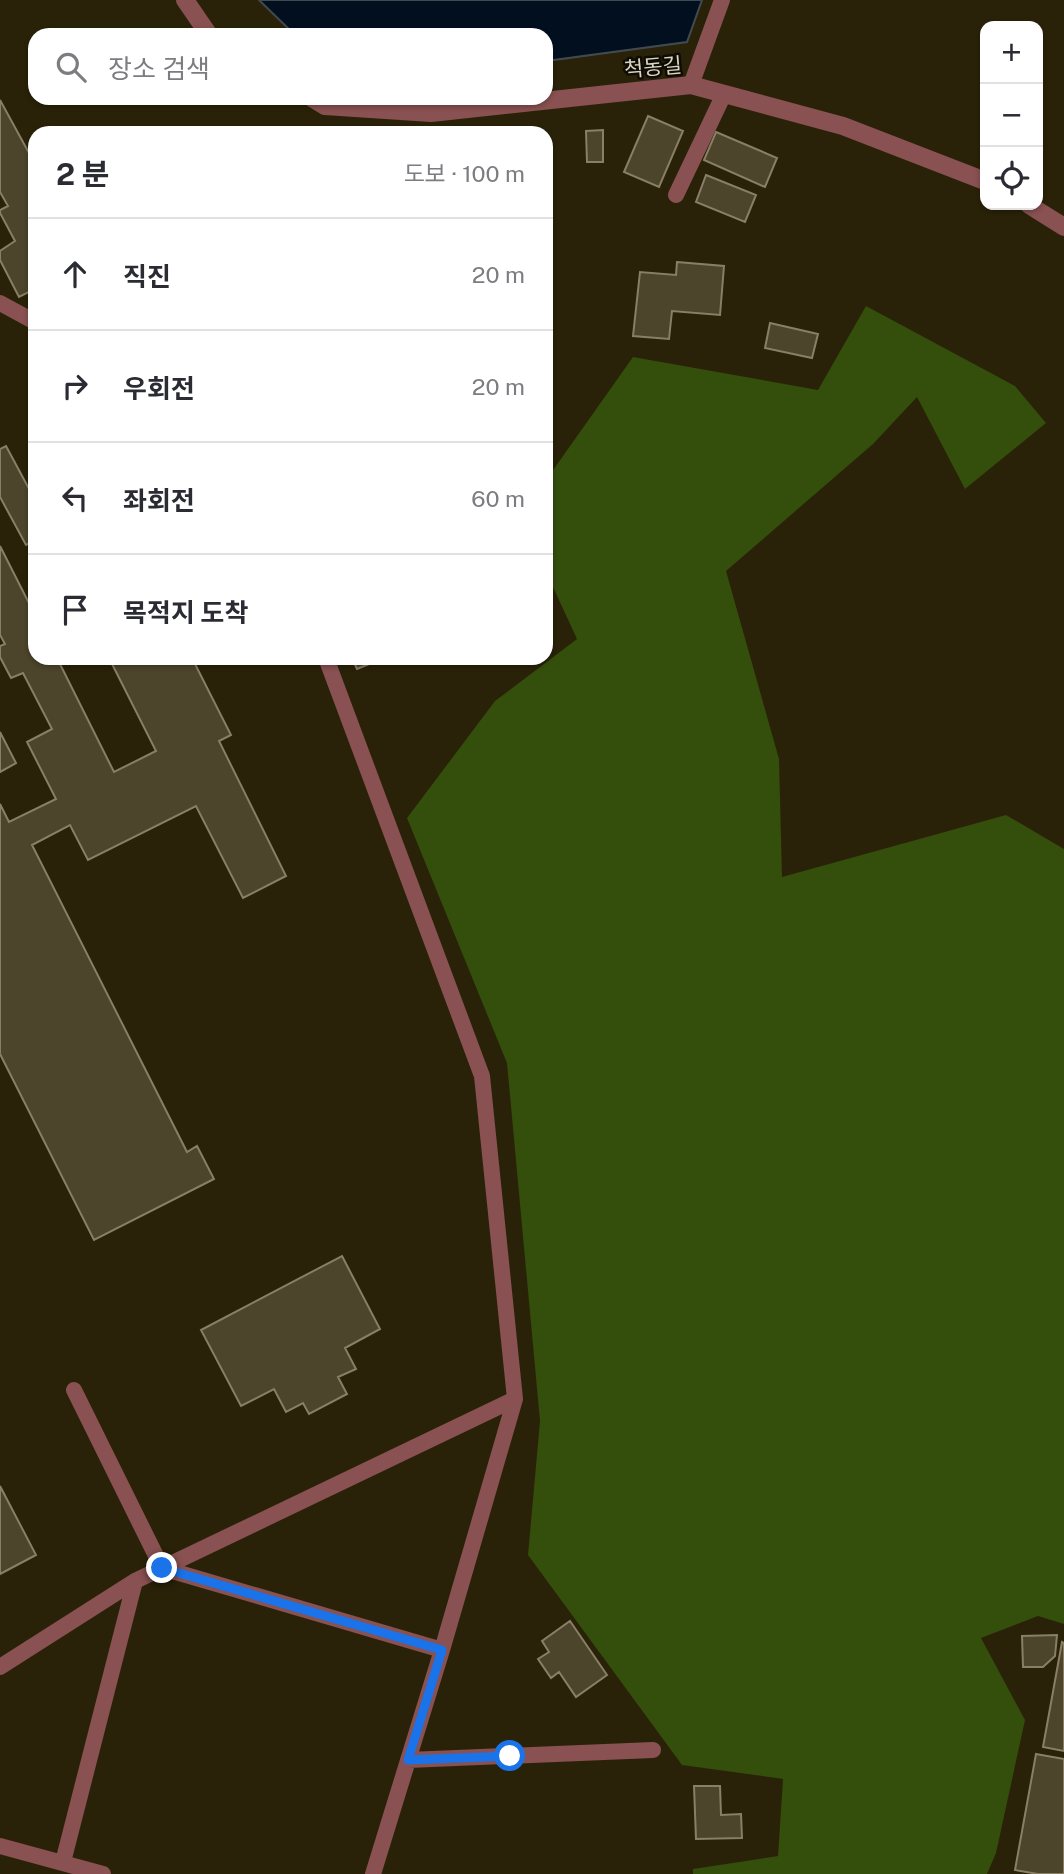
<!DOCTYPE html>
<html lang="ko">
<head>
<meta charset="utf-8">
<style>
  :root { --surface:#fff; --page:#f2f2f3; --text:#2b2b33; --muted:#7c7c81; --line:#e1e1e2 }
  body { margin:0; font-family:"Public Sans","Noto Sans KR",sans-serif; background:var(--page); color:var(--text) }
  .controls { position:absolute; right:21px; top:21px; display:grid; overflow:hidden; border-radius:14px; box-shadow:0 2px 5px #0004 }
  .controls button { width:63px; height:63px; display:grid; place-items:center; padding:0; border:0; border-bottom:2px solid var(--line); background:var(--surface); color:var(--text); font:35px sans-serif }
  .stop { position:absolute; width:21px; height:21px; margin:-16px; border:5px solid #1a73e8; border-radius:50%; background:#fff }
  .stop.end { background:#1a73e8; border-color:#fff; box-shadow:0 2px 7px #0008 }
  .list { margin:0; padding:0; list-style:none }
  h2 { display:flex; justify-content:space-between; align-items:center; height:91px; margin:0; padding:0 28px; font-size:30px }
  h2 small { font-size:23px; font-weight:400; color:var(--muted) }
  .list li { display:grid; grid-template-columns:46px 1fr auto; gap:21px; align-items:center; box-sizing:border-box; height:112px; padding:0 28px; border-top:2px solid var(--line) }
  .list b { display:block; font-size:26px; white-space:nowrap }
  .list em { font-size:23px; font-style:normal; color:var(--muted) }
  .icon { flex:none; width:38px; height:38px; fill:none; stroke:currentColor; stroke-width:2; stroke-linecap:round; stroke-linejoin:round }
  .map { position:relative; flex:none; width:1064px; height:1874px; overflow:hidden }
  .search { position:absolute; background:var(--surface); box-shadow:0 2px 5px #0004; left:28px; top:28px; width:525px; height:77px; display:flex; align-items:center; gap:18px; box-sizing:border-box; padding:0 24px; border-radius:21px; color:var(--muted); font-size:26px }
  .panel { position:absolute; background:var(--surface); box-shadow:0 2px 5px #0004; left:28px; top:126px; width:525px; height:539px; border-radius:21px }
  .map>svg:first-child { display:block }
</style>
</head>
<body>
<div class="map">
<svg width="1064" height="1874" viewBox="0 0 1064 1874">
  <rect width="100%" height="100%" fill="#292208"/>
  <path fill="#344e0b" d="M866,306L1015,386L1046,423L965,489L917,397L873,444L726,571L779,759L782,877L1006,815L1064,849V1624L1038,1616L981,1638L1025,1720L996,1853L987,1874H693V1869L778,1856L783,1779L682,1765L528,1555L540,1421L507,1063L407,818L495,701L577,639L546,572V480L633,357L818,390Z"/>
  <path fill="#010f1f" stroke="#424a51" stroke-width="2" d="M259,0H702L687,42L546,61V35H295Z"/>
  <path fill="#4c442b" stroke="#887f64" stroke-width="2" d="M0,100L35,164V289L19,297L0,260V251L15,241L0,213V210L8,206L0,192Z
    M648,116L683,131L659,187L624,172Z
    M603,130V162H587L586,131Z
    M716,132L777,158L765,187L704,160Z
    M706,175L756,195L745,222L696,202Z
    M677,262L724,266L720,315L672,311L669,339L633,336L640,272L676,275Z
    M770,323L818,334L812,358L765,348Z
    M6,446L35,500V540L26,545L0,497V449Z
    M0,546L35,615V658H57L114,772L156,751L109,658H192L231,735L219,741L286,876L243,898L196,806L88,860L70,825L32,845L187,1152L197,1146L214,1179L94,1240L0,1054V804L9,822L56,799L27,742L52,729L23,673L11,678L0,657V646L5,644L0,635Z
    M352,658H384L357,669Z
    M0,732L16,763L0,772Z
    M342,1256L380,1329L345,1348L356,1369L338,1377L347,1394L309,1414L303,1403L286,1412L274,1389L241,1406L201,1330Z
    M0,1486L36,1555L0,1574Z
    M570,1621L607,1675L576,1697L559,1672L551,1678L538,1659L549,1652L542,1641Z
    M1057,1635L1055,1656L1043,1667H1023L1022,1636Z
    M1062,1642L1064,1643V1751L1043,1747Z
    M1036,1754L1064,1759V1874H1038L1015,1870Z
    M694,1786H720L721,1815L741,1814L742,1838L696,1839Z"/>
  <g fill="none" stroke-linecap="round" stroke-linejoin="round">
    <path stroke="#895151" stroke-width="16" d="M691,85L722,0
      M676,195L724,94
      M0,303L35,322
      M326,658L482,1076L515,1399L442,1650L373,1874
      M74,1390L162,1568L442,1650
      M0,1667L135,1581
      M408,1760L653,1750
      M0,1846L103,1874
      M63,1862L135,1581L515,1399"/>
    <path stroke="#895151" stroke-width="18" d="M185,0L209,35
      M312,98L325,106L431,113L691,85L843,126L985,181
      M1029,205L1064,227"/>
  </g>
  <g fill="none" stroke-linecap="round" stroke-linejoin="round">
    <path stroke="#1a73e8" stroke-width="9" d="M162,1568L442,1650L408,1760L510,1756"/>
  </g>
  <g text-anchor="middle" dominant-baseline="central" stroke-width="5" stroke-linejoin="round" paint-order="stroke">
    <g font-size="21" fill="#dad5c6" stroke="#0f0c03">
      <text transform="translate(653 67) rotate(-5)">척동길</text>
    </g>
  </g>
</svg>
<div class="controls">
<button>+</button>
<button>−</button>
<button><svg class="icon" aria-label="locate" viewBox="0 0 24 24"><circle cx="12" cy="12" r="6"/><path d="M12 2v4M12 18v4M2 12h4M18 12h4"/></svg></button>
</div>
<div class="stop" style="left:510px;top:1756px"></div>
<div class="stop end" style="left:162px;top:1568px"></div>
<div class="search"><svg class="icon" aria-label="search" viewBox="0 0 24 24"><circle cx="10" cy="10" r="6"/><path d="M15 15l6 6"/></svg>장소 검색</div>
<section class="panel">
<h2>2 분<small>도보 · 100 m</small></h2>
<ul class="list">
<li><svg class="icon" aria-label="ahead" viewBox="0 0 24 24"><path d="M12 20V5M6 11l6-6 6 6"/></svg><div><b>직진</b></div><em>20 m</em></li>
<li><svg class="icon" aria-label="right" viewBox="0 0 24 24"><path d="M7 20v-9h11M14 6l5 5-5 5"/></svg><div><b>우회전</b></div><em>20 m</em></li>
<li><svg class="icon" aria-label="left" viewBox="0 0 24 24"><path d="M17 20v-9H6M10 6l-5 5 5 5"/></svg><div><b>좌회전</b></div><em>60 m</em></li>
<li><svg class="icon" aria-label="arrive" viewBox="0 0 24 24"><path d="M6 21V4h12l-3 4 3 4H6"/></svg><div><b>목적지 도착</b></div></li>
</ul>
</section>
</div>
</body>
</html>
